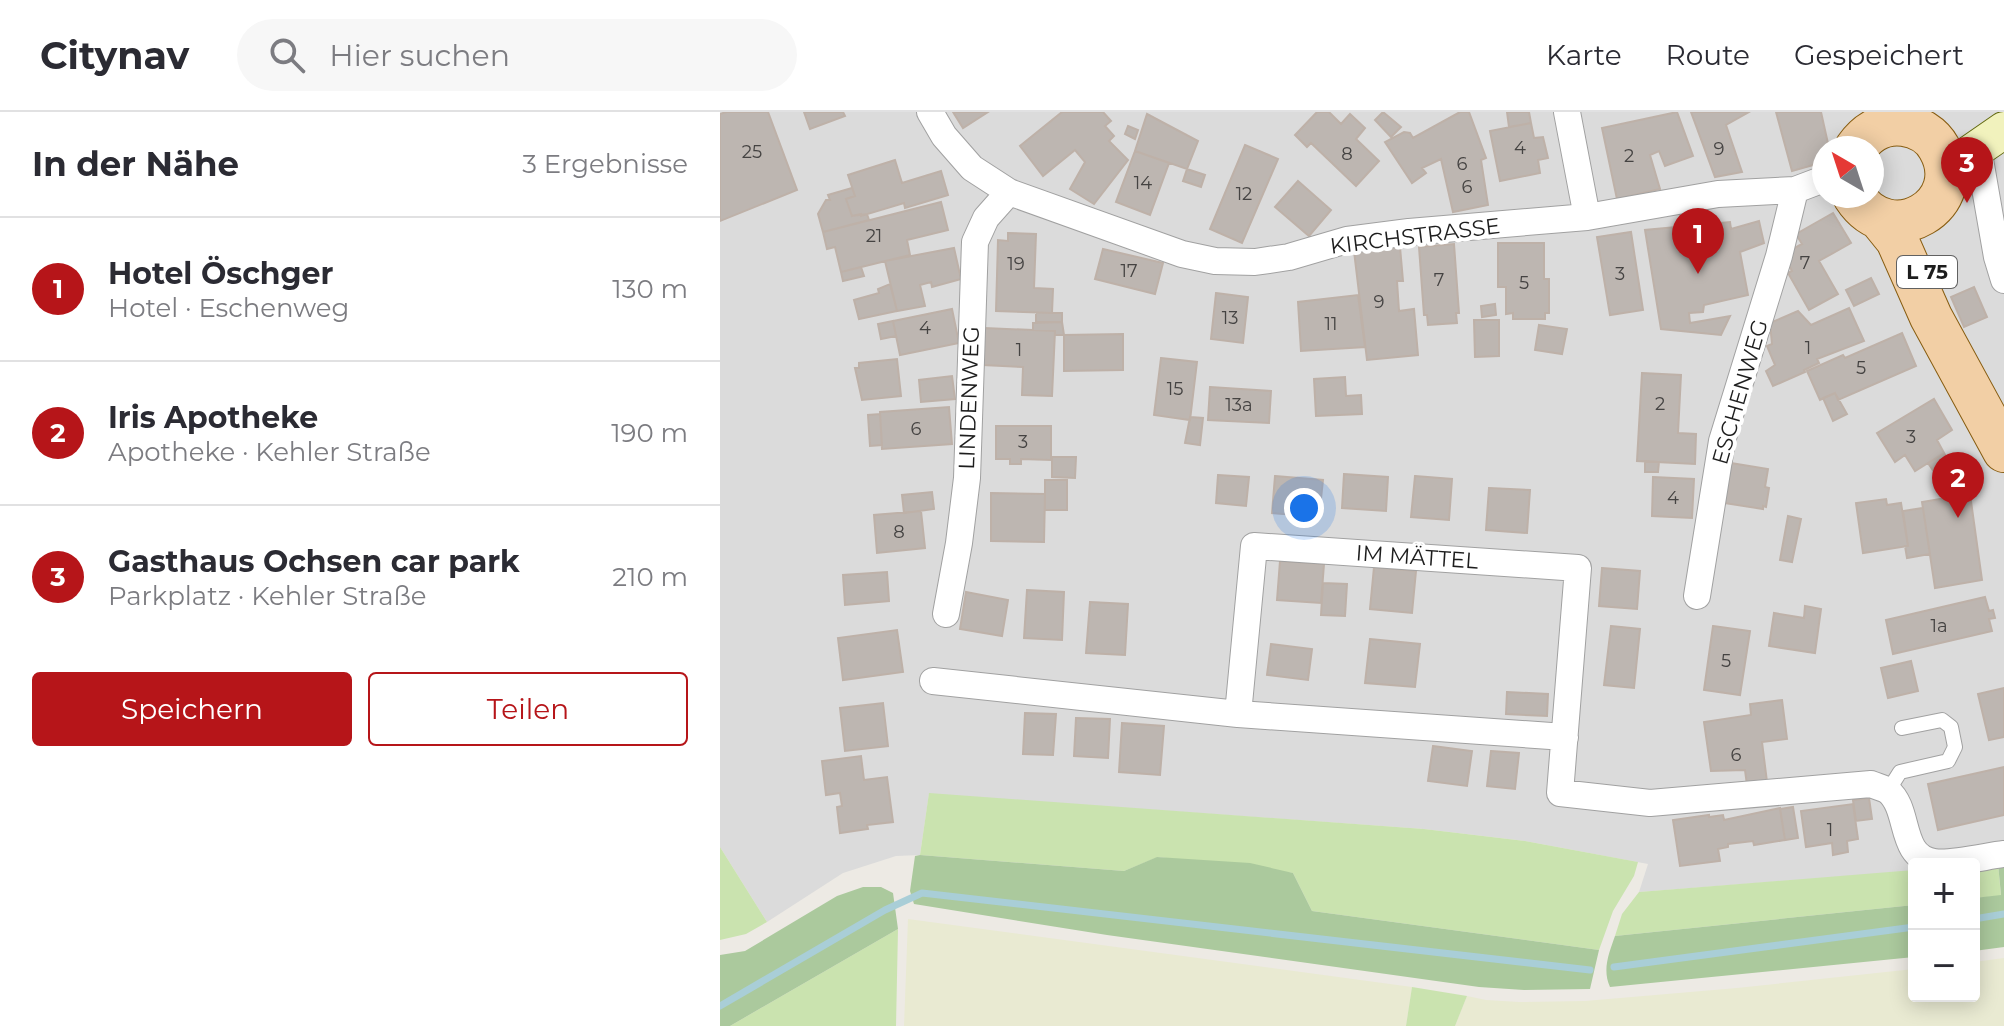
<!DOCTYPE html>
<html lang="de">
<head>
<meta charset="utf-8">
<style>
  :root { --surface:#fff; --page:#f7f7f7; --text:#2b2b33; --muted:#7c7c81; --line:#e1e1e2; --accent:#b61519 }
  body { margin:0; font-family:Montserrat,sans-serif; background:var(--page); color:var(--text) }
  .controls { position:absolute; right:24px; bottom:24px; display:grid; overflow:hidden; border-radius:8px; box-shadow:0 4px 20px #0003 }
  .controls button { width:72px; height:72px; display:grid; place-items:center; padding:0; border:0; border-bottom:2px solid var(--line); background:var(--surface); color:var(--text); font:40px sans-serif }
  .compass { position:absolute; left:1092px; top:24px; width:72px; height:72px; border-radius:50%; background:var(--surface); box-shadow:0 4px 20px #0003; rotate:321deg }
  .you { position:absolute; left:584px; top:396px; width:28px; height:28px; margin:-20px; border:6px solid #fff; border-radius:50%; background:#1a73e8; box-shadow:0 0 0 12px #1a73e833 }
  .badge { display:grid; place-items:center; width:52px; height:52px; border-radius:50%; background:var(--accent); color:#fff; font-size:26px; font-weight:700 }
  .pin { position:absolute; translate:-50% -66px; filter:drop-shadow(0 2px 4px #0008) }
  .pin::after { content:''; position:absolute; top:42px; width:28px; height:24px; background:inherit; clip-path:polygon(0 0,100% 0,50% 100%) }
  .list { margin:0; padding:0; list-style:none }
  h2 { display:flex; justify-content:space-between; align-items:center; height:104px; margin:0; padding:0 32px; font-size:34px }
  h2 small { font-size:26px; font-weight:400; color:var(--muted) }
  .list li { display:grid; grid-template-columns:52px 1fr auto; gap:24px; align-items:center; box-sizing:border-box; height:144px; padding:0 32px; border-top:2px solid var(--line) }
  .list b { display:block; font-size:30px; white-space:nowrap }
  .list p { margin:0; font-size:26px; white-space:nowrap; color:var(--muted) }
  .list em { font-size:26px; font-style:normal; color:var(--muted) }
  .actions { display:flex; gap:16px; padding:24px 32px }
  .actions a { flex:1; padding:18px 0; border:2px solid var(--accent); border-radius:8px; text-align:center; font-size:28px; color:var(--accent) }
  .actions .main { background:var(--accent); color:#fff }
  .icon { flex:none; width:44px; height:44px; fill:none; stroke:currentColor; stroke-width:2; stroke-linecap:round; stroke-linejoin:round }
  .map { position:relative; flex:none; width:1284px; height:914px; overflow:hidden }
  header { display:flex; align-items:center; gap:48px; box-sizing:border-box; height:112px; padding:0 40px; background:var(--surface); border-bottom:2px solid var(--line) }
  header strong { font-size:38px }
  nav { display:flex; gap:44px; margin-inline-start:auto; font-size:28px }
  .search { width:560px; height:72px; background:var(--page); display:flex; align-items:center; gap:20px; box-sizing:border-box; padding:0 28px; border-radius:44px; color:var(--muted); font-size:30px }
  main { display:flex }
  aside { flex:1; background:var(--surface) }
  .map>svg:first-child { display:block }
</style>
</head>
<body>
<header>
<strong>Citynav</strong>
<div class="search"><svg class="icon" aria-label="search" viewBox="0 0 24 24"><circle cx="10" cy="10" r="6"/><path d="M15 15l6 6"/></svg>Hier suchen</div>
<nav><a>Karte</a><a>Route</a><a>Gespeichert</a></nav>
</header>
<main>
<aside>
<h2>In der Nähe<small>3 Ergebnisse</small></h2>
<ul class="list">
<li><span class="badge">1</span><div><b>Hotel Öschger</b><p>Hotel · Eschenweg</p></div><em>130 m</em></li>
<li><span class="badge">2</span><div><b>Iris Apotheke</b><p>Apotheke · Kehler Straße</p></div><em>190 m</em></li>
<li><span class="badge">3</span><div><b>Gasthaus Ochsen car park</b><p>Parkplatz · Kehler Straße</p></div><em>210 m</em></li>
</ul>
<div class="actions"><a class="main">Speichern</a><a>Teilen</a></div>
</aside>
<div class="map">
<svg width="1284" height="914" viewBox="0 0 1284 914">
  <rect width="100%" height="100%" fill="#edeae4"/>
  <path fill="#dbdbdb" fill-rule="evenodd" d="M0,0H1284V751L1194,752V759L919,780L928,752L805,729L704,717L209,682L200,743L176,744L123,761L47,810L0,735ZM1104,36H1152V84H1104Z"/>
  <path fill="#e9ead2" d="M188,807L692,875L686,914H184Z
    M1284,846V914H735L747,884L766,888L799,890L865,889L1017,876L1194,857V884H1254V850Z"/>
  <path fill="#cae3af" d="M209,681L704,717L805,729L918,750L914,764L893,799L879,838L592,799L573,761L438,745L404,759L200,743Z
    M0,735L47,810L26,822L0,828Z
    M1278,752L1281,784L1254,786V754Z
    M1194,758V793L895,824L902,802L919,780Z
    M178,817L176,914H10Z
    M692,875L747,884L735,914H686Z"/>
  <path fill="#abc99d" d="M200,743L404,759L437,745L530,751L573,761L592,799L879,838L870,877L804,878L759,875L387,823L194,792L190,779L195,744Z
    M1284,751V835L1254,839V786L1281,783L1278,752Z
    M143,775H161L173,781L178,817L10,914H0V843L25,839L117,784Z
    M1194,793V845L890,875C882,858 889,841 895,824Z"/>
  <g fill="none" stroke-linecap="round" stroke-linejoin="round">
    <path stroke="#a9ced7" stroke-width="7" d="M1254,807L1284,802
      M894,855L1194,815
      M0,894L165,798L202,781L870,858"/>
  </g>
  <path fill="#bdb6b1" stroke="#beb1a8" stroke-width="2" d="M6,0H48L77,78L0,109V2Z
    M84,0H123L125,4L90,17Z
    M233,0H268L243,16Z
    M342,0H383L391,9L385,14L394,24L389,29L408,48L374,92L350,77L365,50L355,38L323,64L300,34Z
    M597,0H609L621,12L630,2L645,16L636,27L659,49L636,74L591,31L587,35L575,23Z
    M663,0L681,15L671,25L655,8Z
    M740,0H749L766,46L761,48L768,93L733,100L721,47L702,56L706,61L692,71L665,30L684,20L690,21L693,26Z
    M787,0H809L811,11L789,15Z
    M957,0L973,44L945,54L939,39L930,43L940,77L897,87L882,16Z
    M971,0H1029L1006,13L1022,60L995,65Z
    M1056,0H1101L1109,36H1104V50L1072,59Z
    M427,2L478,29L467,57L415,39Z
    M811,11L814,26L823,25L828,46L818,48L820,61L780,69L770,19Z
    M408,14L418,18L415,27L405,22Z
    M525,33L558,47L522,131L490,117Z
    M415,39L449,51L430,103L396,90Z
    M175,48L182,71L221,59L228,83L185,96L184,91L141,104V102L132,104L126,87L135,84L128,63Z
    M467,57L485,63L481,75L463,69Z
    M578,69L611,98L589,124L555,95Z
    M132,76L135,84L126,87L132,104L147,102L149,108L103,120L98,102L106,88H110L108,83Z
    M221,90L228,118L187,128L190,143L121,160L115,135L107,137L103,120Z
    M1113,101L1131,131L1099,149L1118,182L1089,198L1068,161L1072,159L1069,153L1071,138L1082,132L1076,122Z
    M1039,109L1044,131L1020,140L1028,183L984,193L983,200L969,201L970,211L1010,204L1001,223L941,217L925,118L1010,110L1011,117Z
    M911,120L923,198L890,203L877,125Z
    M288,121L316,122L314,176L333,177L332,201L276,199L278,128L288,129Z
    M778,131H824V167H829V201H825V207H793V201L786,202V175H778Z
    M734,132L739,201H736L737,211L708,213L707,203H704L699,135Z
    M680,135L683,169H677L679,199L694,197L698,243L647,248L634,139Z
    M234,136L241,167L212,175L211,170L200,173L205,194L177,199L165,149Z
    M383,137L443,151L435,182L375,167Z
    M141,155L144,164L123,169L121,160Z
    M1151,166L1159,182L1134,194L1126,178Z
    M170,172L177,199L139,207L134,188L159,181L158,177Z
    M1254,175L1267,205L1244,215L1231,185Z
    M496,181L528,185L523,231L491,227Z
    M638,183L645,235L581,239L578,190Z
    M775,192L776,203L762,205L761,194Z
    M1129,196L1144,229L1097,247L1099,251L1084,258L1085,260L1053,274L1046,259L1055,253L1047,234L1052,232L1050,211L1078,199L1091,213Z
    M232,197L239,231L180,243L173,209Z
    M316,201H342V210H316Z
    M754,208H779V244L755,245Z
    M173,209L176,224L161,227L158,212Z
    M342,210L344,223H335V219L313,218V211Z
    M819,213L847,217L842,242L815,238Z
    M264,216L335,219L332,284L302,283L303,255L263,253Z
    M1182,221L1196,254L1118,288L1115,281L1100,288L1087,259L1123,243L1125,246Z
    M403,222V258L344,259V223Z
    M441,246L477,250L470,308L434,303Z
    M177,247L181,284L142,288L135,256H139V251Z
    M922,261L961,263L958,321L976,322L975,352L917,349Z
    M232,264L235,287L201,290L199,268Z
    M625,265L626,284L641,283L642,302L596,304L594,267Z
    M490,275L551,279L549,311L488,308Z
    M1115,281L1127,302L1113,309L1103,286Z
    M1214,287L1232,318L1217,328L1224,341L1195,359L1185,343L1175,350L1157,321Z
    M229,295L232,332L162,337L160,300Z
    M160,302L162,333L150,334L148,303Z
    M470,305L483,306L480,333L465,331Z
    M276,314H331V348L301,347V352H290V347H276Z
    M1224,341L1230,350L1214,360L1208,351Z
    M332,345H356L355,366L332,365Z
    M925,349L939,350L938,360H925Z
    M1011,351L1048,357L1045,375L1049,376L1046,395L1043,394V397L1004,391Z
    M624,362L668,365L666,399L622,396Z
    M498,363L529,365L526,394L496,391Z
    M555,364L603,368L599,405L552,401Z
    M695,364L732,367L729,408L691,405Z
    M933,365L974,367L972,406L932,404Z
    M325,368H347V398H325Z
    M769,376L810,378L807,421L766,418Z
    M212,380L214,397L184,401L182,383Z
    M271,381L325,382L324,430L271,429Z
    M1250,382L1262,468L1215,476L1202,390Z
    M1166,387L1167,393L1181,391L1188,434L1143,441L1136,391Z
    M1203,396L1210,442L1187,446L1185,434H1188L1183,399Z
    M201,399L205,436L157,441L154,403Z
    M1068,404L1081,407L1072,450L1060,448Z
    M560,449L604,452L601,491L557,488Z
    M654,455L696,459L692,501L650,497Z
    M882,456L920,459L917,497L879,494Z
    M167,460L169,489L125,493L123,463Z
    M603,471L627,472L625,504L601,503Z
    M307,478L344,480L342,528L304,526Z
    M246,480L288,488L282,524L240,517Z
    M1265,485L1269,499L1273,498L1275,506L1269,507L1272,519L1173,542L1166,508Z
    M370,490L408,492L405,543L366,541Z
    M1085,494L1101,497L1095,541L1049,534L1054,501L1084,506Z
    M891,514L920,517L914,576L884,573Z
    M993,514L1030,519L1020,583L984,578Z
    M177,518L183,560L123,568L118,526Z
    M650,527L700,532L695,575L645,571Z
    M551,532L592,537L588,568L547,563Z
    M1191,549L1198,579L1168,586L1161,556Z
    M1284,576V625L1269,628L1258,582Z
    M787,580L828,582L827,604L786,602Z
    M1062,588L1067,627L1042,630L1047,670L1027,673L1025,658L991,659L984,610L1031,603L1030,592Z
    M163,591L168,634L125,639L120,596Z
    M305,601L336,602L333,643L303,642Z
    M356,606L390,607L388,646L354,644Z
    M402,611L444,614L440,663L399,660Z
    M713,634L752,639L747,674L708,669Z
    M771,639L799,641L795,677L767,674Z
    M141,644L144,668L167,665L173,710L147,713L148,717L120,721L117,695L122,694L120,681L106,683L102,649Z
    M1284,655V703L1218,718L1208,672Z
    M1149,686L1152,707L1136,709L1133,688Z
    M1133,692L1138,727L1127,729L1128,740L1113,743L1112,731L1086,735L1081,699Z
    M1073,695L1078,726L1065,728L1060,697Z
    M1060,696L1065,728L1034,733L1033,729L1008,732V735L998,737L1000,749L960,754L953,708L989,703V705L1003,703L1004,708Z"/>
  <g fill="none" stroke-linecap="round" stroke-linejoin="round">
    <defs>
      <path id="lane" d="M1168,679L1180,660L1228,649L1235,635L1231,615L1222,608L1182,616"/>
      <path id="street" d="M210,0L224,24L252,56L289,80L462,142L495,149L535,150L569,145L627,128L689,120L867,105L998,82L1075,78L1104,67
        M847,0L867,105
        M1258,36L1277,145L1284,168
        M977,484L1002,329L1059,144L1075,78
        M226,502L239,431L247,366L255,130L266,106L289,80
        M213,569L518,602
        M845,625L518,602L534,434L858,456L840,681L930,691L1151,672C1155,674 1164,676 1168,679C1191,698 1178,744 1214,750C1229,753 1267,744 1284,742"/>
      <path id="secondary" d="M1225,70L1245,45L1284,18"/>
      <path id="primary" d="M1134,84C1171,141 1251,92 1219,36C1212,23 1198,15 1184,13C1164,10 1147,20 1136,36
        M1160,107L1177,128L1211,205L1284,339"/>
    </defs>
    <use href="#lane" stroke="#a1a1a1" stroke-width="16"/>
    <use href="#street" stroke="#a1a1a1" stroke-width="28"/>
    <use href="#secondary" stroke="#626910" stroke-width="38"/>
    <use href="#primary" stroke="#875c10" stroke-width="44"/>
    <use href="#lane" stroke="#fff" stroke-width="14"/>
    <use href="#street" stroke="#fff" stroke-width="26"/>
    <use href="#secondary" stroke="#f1f2bd" stroke-width="36"/>
    <use href="#primary" stroke="#f2cfa5" stroke-width="42"/>
  </g>
  <g text-anchor="middle" dominant-baseline="central" stroke-width="8" stroke-linejoin="round" paint-order="stroke">
    <g font-size="18" fill="#454342">
      <text x="800" y="36">4</text>
      <text x="999" y="37">9</text>
      <text x="32" y="40">25</text>
      <text x="627" y="42">8</text>
      <text x="909" y="44">2</text>
      <text x="742" y="52">6</text>
      <text x="423" y="71">14</text>
      <text x="747" y="75">6</text>
      <text x="524" y="82">12</text>
      <text x="154" y="124">21</text>
      <text x="1085" y="151">7</text>
      <text x="296" y="152">19</text>
      <text x="409" y="159">17</text>
      <text x="900" y="162">3</text>
      <text x="719" y="168">7</text>
      <text x="804" y="171">5</text>
      <text x="659" y="190">9</text>
      <text x="510" y="206">13</text>
      <text x="611" y="212">11</text>
      <text x="205" y="216">4</text>
      <text x="1088" y="236">1</text>
      <text x="299" y="238">1</text>
      <text x="1141" y="256">5</text>
      <text x="455" y="277">15</text>
      <text x="940" y="292">2</text>
      <text x="519" y="293">13a</text>
      <text x="196" y="317">6</text>
      <text x="1191" y="325">3</text>
      <text x="303" y="330">3</text>
      <text x="953" y="386">4</text>
      <text x="179" y="420">8</text>
      <text x="1219" y="514">1a</text>
      <text x="1006" y="549">5</text>
      <text x="1016" y="643">6</text>
      <text x="1110" y="718">1</text>
    </g>
    <rect fill="#fff" stroke="#616161" stroke-width="2" x="1177" y="144" width="60" height="32" rx="6"/>
    <g font-size="20" font-weight="bold" fill="#1d1d1d">
      <text x="1207" y="160">L 75</text>
    </g>
    <g font-size="22" fill="#1d1d1d" stroke="#fff">
      <text transform="translate(695 124) rotate(-7)">KIRCHSTRASSE</text>
      <text transform="translate(1020 280) rotate(-74)">ESCHENWEG</text>
      <text transform="translate(249 286) rotate(-88)">LINDENWEG</text>
      <text transform="translate(697 445) rotate(4)">IM MÄTTEL</text>
    </g>
  </g>
</svg>
<div class="controls">
<button>+</button>
<button>−</button>
</div>
<svg class="compass" viewBox="-18 -18 36 36"><path d="M0-13l5 13h-10z" fill="#e53935"/><path d="M0 13l5-13h-10z" fill="#7c7c81"/></svg>
<div class="you"></div>
<div class="pin badge" style="left:978px;top:162px">1</div>
<div class="pin badge" style="left:1238px;top:406px">2</div>
<div class="pin badge" style="left:1247px;top:91px">3</div>
</div>
</main>
</body>
</html>
